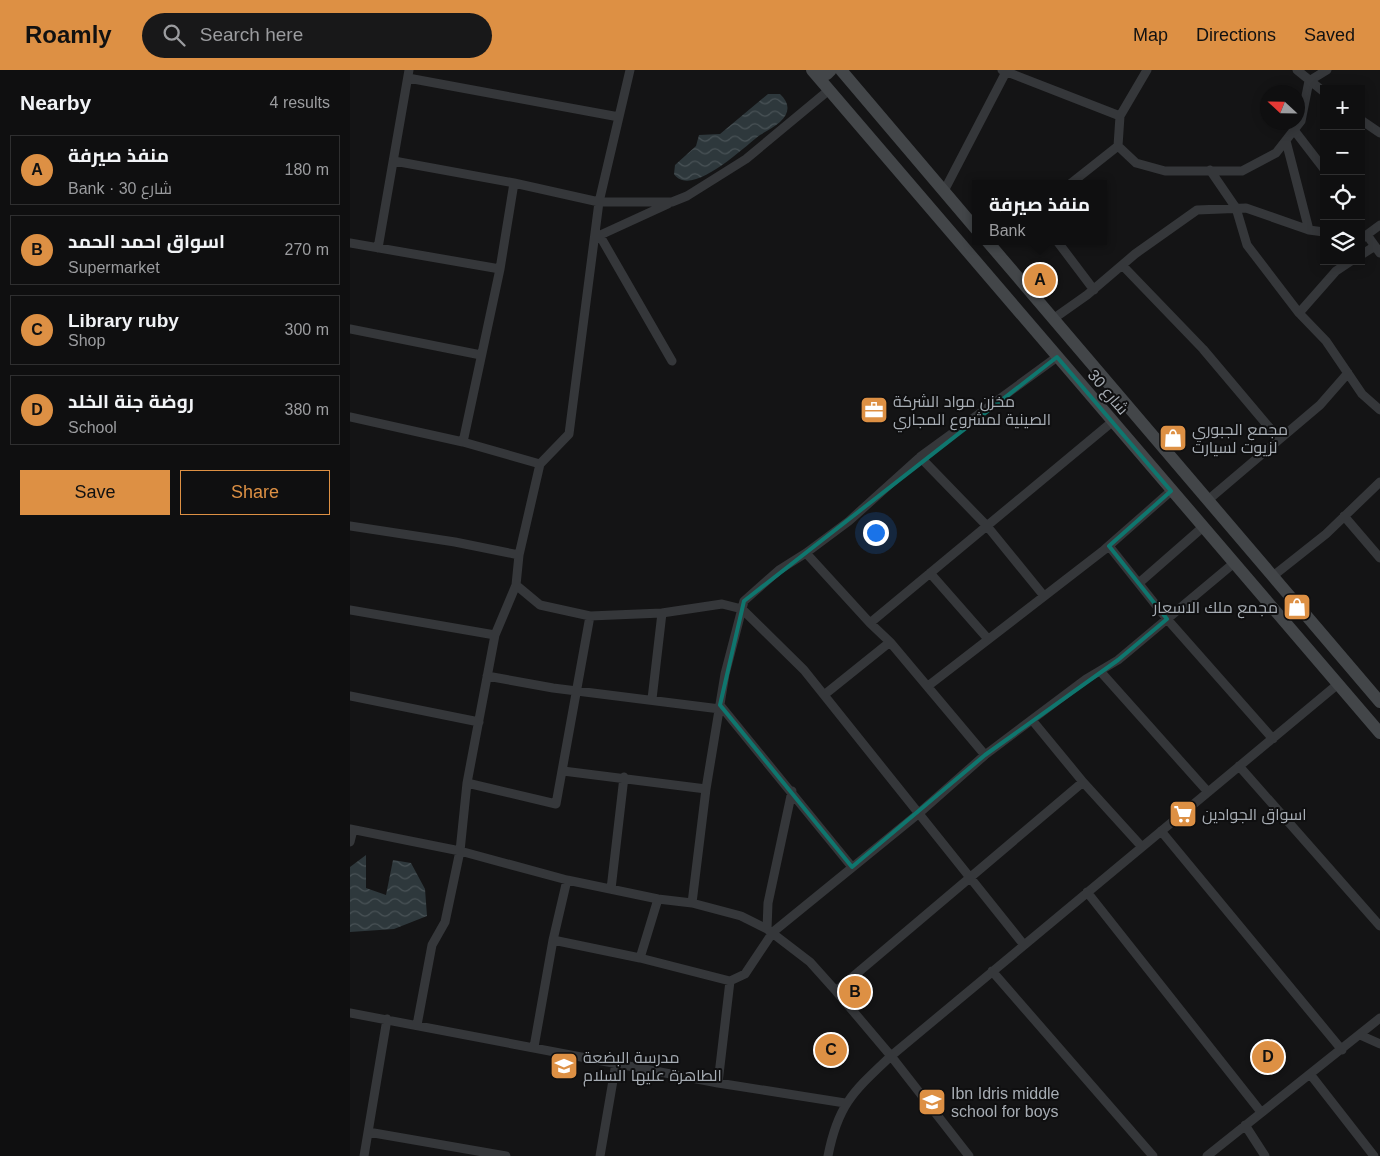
<!DOCTYPE html>
<html lang="en">
<head>
<meta charset="utf-8">
<style>
  :root { --surface:#0f0f10; --page:#181819; --text:#f1f3f6; --muted:#9b9c9f; --line:#2f2f30; --accent:#dd9044 }
  body { margin:0; font-family:Arial,Cairo,sans-serif; background:var(--page); color:var(--text) }
  .controls { position:absolute; right:15px; top:15px; display:grid; overflow:hidden; border-radius:0px; box-shadow:0 2px 12px #0003 }
  .controls button { width:45px; height:45px; display:grid; place-items:center; padding:0; border:0; border-bottom:1px solid var(--line); background:var(--surface); color:var(--text); font:25px sans-serif }
  .compass { position:absolute; left:910px; top:15px; width:45px; height:45px; border-radius:50%; background:var(--surface); box-shadow:0 2px 12px #0003; rotate:292deg }
  .you { position:absolute; left:525px; top:462px; width:18px; height:18px; margin:-12px; border:4px solid #fff; border-radius:50%; background:#1a73e8; box-shadow:0 0 0 8px #1a73e833 }
  .badge { display:grid; place-items:center; width:32px; height:32px; border-radius:50%; background:var(--accent); color:#111; font-size:16px; font-weight:700 }
  .pin { position:absolute; translate:-50% -50%; border:2px solid #fff; box-shadow:0 1px 5px #0006 }
  .popup { position:absolute; left:622px; top:110px; width:135px; height:65px; box-sizing:border-box; display:grid; place-content:center; border-radius:0px; background:var(--surface); filter:drop-shadow(0 1px 4px #0005); font-size:16px; white-space:nowrap; color:var(--muted) }
  .popup b { font-size:19px; color:var(--text) }
  .popup::after { content:''; position:absolute; left:50%; top:100%; margin-left:-10px; border:10px solid transparent; border-top-color:var(--surface) }
  .list { margin:0; padding:0; list-style:none }
  h2 { display:flex; justify-content:space-between; align-items:center; height:65px; margin:0; padding:0 20px; font-size:21px }
  h2 small { font-size:16px; font-weight:400; color:var(--muted) }
  .list li { display:grid; grid-template-columns:32px 1fr auto; gap:15px; align-items:center; box-sizing:border-box; height:70px; margin:0 10px 10px; padding:0 10px; border:1px solid var(--line); border-radius:0px }
  .list b { display:block; font-size:19px; white-space:nowrap }
  .list p { margin:0; font-size:16px; white-space:nowrap; color:var(--muted) }
  .list em { font-size:16px; font-style:normal; color:var(--muted) }
  .actions { display:flex; gap:10px; padding:15px 20px }
  .actions a { flex:1; padding:11px 0; border:1px solid var(--accent); border-radius:0px; text-align:center; font-size:18px; color:var(--accent) }
  .actions .main { background:var(--accent); color:#111 }
  .icon { flex:none; width:28px; height:28px; fill:none; stroke:currentColor; stroke-width:2; stroke-linecap:round; stroke-linejoin:round }
  .map { position:relative; flex:none; width:1030px; height:1086px; overflow:hidden }
  header { display:flex; align-items:center; gap:30px; box-sizing:border-box; height:70px; padding:0 25px; background:var(--accent); color:#111 }
  header strong { font-size:24px }
  nav { display:flex; gap:28px; margin-inline-start:auto; font-size:18px }
  .search { width:350px; height:45px; background:var(--page); display:flex; align-items:center; gap:12px; box-sizing:border-box; padding:0 18px; border-radius:28px; color:var(--muted); font-size:19px }
  main { display:flex }
  aside { flex:1; background:var(--surface) }
  .map>svg:first-child { display:block }
</style>
</head>
<body>
<header>
<strong>Roamly</strong>
<div class="search"><svg class="icon" aria-label="search" viewBox="0 0 24 24"><circle cx="10" cy="10" r="6"/><path d="M15 15l6 6"/></svg>Search here</div>
<nav><a>Map</a><a>Directions</a><a>Saved</a></nav>
</header>
<main>
<aside>
<h2>Nearby<small>4 results</small></h2>
<ul class="list">
<li><span class="badge">A</span><div><b>منفذ صيرفة</b><p>Bank · شارع 30</p></div><em>180 m</em></li>
<li><span class="badge">B</span><div><b>اسواق احمد الحمد</b><p>Supermarket</p></div><em>270 m</em></li>
<li><span class="badge">C</span><div><b>Library ruby</b><p>Shop</p></div><em>300 m</em></li>
<li><span class="badge">D</span><div><b>روضة جنة الخلد</b><p>School</p></div><em>380 m</em></li>
</ul>
<div class="actions"><a class="main">Save</a><a>Share</a></div>
</aside>
<div class="map">
<svg width="1030" height="1086" viewBox="0 0 1030 1086">
  <defs>
    <pattern id="water-waves" width="16" height="10" patternUnits="userSpaceOnUse" patternTransform="scale(1.25)"><rect width="16" height="10" fill="#2e383c"/><path d="M0 5q4-4 8 0t8 0" fill="none" stroke="#495256"/></pattern>
  </defs>
  <rect width="100%" height="100%" fill="#141415"/>
  <path fill="url(#water-waves)" d="M418,24H430C440,33 440,43 430,52C424,57 417,61 410,65C395,76 341,129 324,104L325,95L346,76L349,65L370,64Z
    M16,785V818L36,825L43,790L61,793L75,819L77,846L44,859L0,862V797Z"/>
  <g fill="none" stroke-linecap="round" stroke-linejoin="round">
    <path stroke="#35373a" stroke-width="9" d="M652,0L770,46
      M947,0L974,22
      M58,8L269,47
      M1011,50L1030,63
      M944,60L974,99
      M936,71L959,160
      M768,76L786,93L815,101H892L926,83L951,51L959,11L977,0
      M44,91L164,113L249,132H322L337,126L396,89L479,20
      M860,100L886,138L897,175L949,243
      M720,114L768,76L770,46L797,0
      M594,121L656,2
      M1017,165L1030,183
      M250,166L322,291
      M246,167L318,134
      M1011,169L1030,155
      M707,171L744,220
      M0,173L150,199
      M28,178L59,0
      M1011,185L1025,176
      M1001,191L986,201L949,243L976,271L1012,324L1030,340
      M773,196L853,279L929,369
      M703,249L737,225L785,184L847,140L896,138L959,160L974,162
      M0,259L131,285
      M0,347L113,372L190,394
      M113,372L150,199L164,113
      M570,387L637,456L694,526
      M858,430L970,335L998,303
      M994,446L1030,488
      M0,456L105,472L169,485
      M759,476L817,549L923,669
      M456,483L520,553L540,572L635,685
      M580,503L638,569
      M923,506L976,464L1030,412
      M789,513L853,457
      M166,515L190,535L240,546L312,543L372,534L392,539L454,600L674,875
      M0,540L145,565
      M520,553L762,352
      M750,601L858,722
      M137,606L203,618L370,639
      M578,616L754,480L821,421
      M474,625L540,572
      M0,626L129,652
      M302,629L312,543
      M370,635L502,797
      M682,650L733,712L792,777
      M889,696L1030,856
      M213,701L356,719
      M117,713L206,734L240,546
      M0,759L110,781L217,810L308,829L342,833L391,846L417,859L460,892L486,921L541,986L619,1086
      M811,761L992,980
      M0,772L3,760
      M261,819L274,707
      M737,822L911,1042
      M342,833L356,719L375,604L394,531L429,500L456,483L499,451L570,387L707,287
      M417,859L418,833L442,721
      M203,870L290,888L380,911L395,904L423,862L568,744L635,685L736,609L768,590L884,493
      M290,888L308,829
      M642,901L803,1086
      M486,921L733,712
      M0,943L368,1013L495,1033
      M67,955L82,875L95,852L110,781L117,713L145,565L166,515L169,485L190,394L219,364L249,132L280,0
      M1010,965L1030,974
      M184,977L203,870L217,810
      M960,1004L1024,1086
      M368,1013L380,911
      M895,1055L915,1086
      M18,1062L156,1086
      M14,1086L37,949
      M250,1086L266,993
      M478,1086C488,1034 504,1021 541,986L988,614
      M857,1086L1030,948"/>
    <path stroke="#434649" stroke-width="12" d="M462,0L1030,663
      M491,0L626,159
      M467,6L477,4L481,0
      M637,171L1030,632"/>
  </g>
  <path fill="none" stroke="#0f766e" stroke-width="4" stroke-linejoin="round" d="M707,287L821,421L759,476L817,549L768,590L635,685L502,797L370,635L394,531Z"/>
  <defs>
    <symbol id="office-square" viewBox="-11 -11 22 22"><rect x="-9" y="-9" width="18" height="18" rx="4" fill="#dd9044" stroke="#0f0f10"/><path d="M-6-3h4V-5.5h4V-3h4V5H-6ZM-1-4.5V-3h2v-1.5ZM-6 0V1H6V0Z" fill="#fff"/></symbol>
    <symbol id="shop-square" viewBox="-11 -11 22 22"><rect x="-9" y="-9" width="18" height="18" rx="4" fill="#dd9044" stroke="#0f0f10"/><path d="M-5-2.5h2.3a2.7 3.5 0 0 1 5.4 0H5L5.5 6h-11ZM-1.5-2.5h3a1.5 2.3 0 0 0-3 0Z" fill="#fff"/></symbol>
    <symbol id="supermarket-square" viewBox="-11 -11 22 22"><rect x="-9" y="-9" width="18" height="18" rx="4" fill="#dd9044" stroke="#0f0f10"/><path d="M-6-5.5h2.5l.6 2H6L4.5 2H-2.5L-4.4-4H-6ZM-1.5 3.2a1.3 1.3 0 1 0 .1 0ZM3 3.2a1.3 1.3 0 1 0 .1 0Z" fill="#fff"/></symbol>
    <symbol id="school-square" viewBox="-11 -11 22 22"><rect x="-9" y="-9" width="18" height="18" rx="4" fill="#dd9044" stroke="#0f0f10"/><path d="M0-5L7-2L0 1L-7-2ZM-4 1L0 2.5L4 1V4Q0 6-4 4Z" fill="#fff"/></symbol>
  </defs>
  <g fill-rule="evenodd">
    <use href="#office-square" x="508" y="324" width="32" height="32"/>
    <use href="#shop-square" x="807" y="352" width="32" height="32"/>
    <use href="#shop-square" x="931" y="521" width="32" height="32"/>
    <use href="#supermarket-square" x="817" y="728" width="32" height="32"/>
    <use href="#school-square" x="198" y="980" width="32" height="32"/>
    <use href="#school-square" x="566" y="1016" width="32" height="32"/>
  </g>
  <g text-anchor="middle" dominant-baseline="central" stroke-width="4" stroke-linejoin="round" paint-order="stroke">
    <g font-size="16" fill="#a7adb4" stroke="#0f0f10">
      <text transform="translate(758 322) rotate(50)">شارع 30</text>
    </g>
    <g font-size="16" fill="#a7adb4" stroke="#0f0f10" text-anchor="start">
      <text x="543" y="331">مخزن مواد الشركة<tspan x="543" dy="18">الصينية لمشروع المجاري</tspan></text>
      <text x="842" y="359">مجمع الجبوري<tspan x="842" dy="18">لزيوت لسيارت</tspan></text>
      <text x="928" y="537" text-anchor="end">مجمع ملك الاسعار</text>
      <text x="852" y="744">اسواق الجوادين</text>
      <text x="233" y="987">مدرسة البضعة<tspan x="233" dy="18">الطاهرة عليها السلام</tspan></text>
      <text x="601" y="1023">Ibn Idris middle<tspan x="601" dy="18">school for boys</tspan></text>
    </g>
  </g>
</svg>
<div class="controls">
<button>+</button>
<button>−</button>
<button><svg class="icon" aria-label="locate" viewBox="0 0 24 24"><circle cx="12" cy="12" r="6"/><path d="M12 2v4M12 18v4M2 12h4M18 12h4"/></svg></button>
<button><svg class="icon" aria-label="layers" viewBox="0 0 24 24"><path d="M12 4l9 5-9 5-9-5zM3 14l9 5 9-5"/></svg></button>
</div>
<svg class="compass" viewBox="-18 -18 36 36"><path d="M0-13l5 13h-10z" fill="#e53935"/><path d="M0 13l5-13h-10z" fill="#9b9c9f"/></svg>
<div class="you"></div>
<div class="pin badge" style="left:690px;top:210px">A</div>
<div class="popup"><b>منفذ صيرفة</b>Bank</div>
<div class="pin badge" style="left:505px;top:922px">B</div>
<div class="pin badge" style="left:481px;top:980px">C</div>
<div class="pin badge" style="left:918px;top:987px">D</div>
</div>
</main>
</body>
</html>
